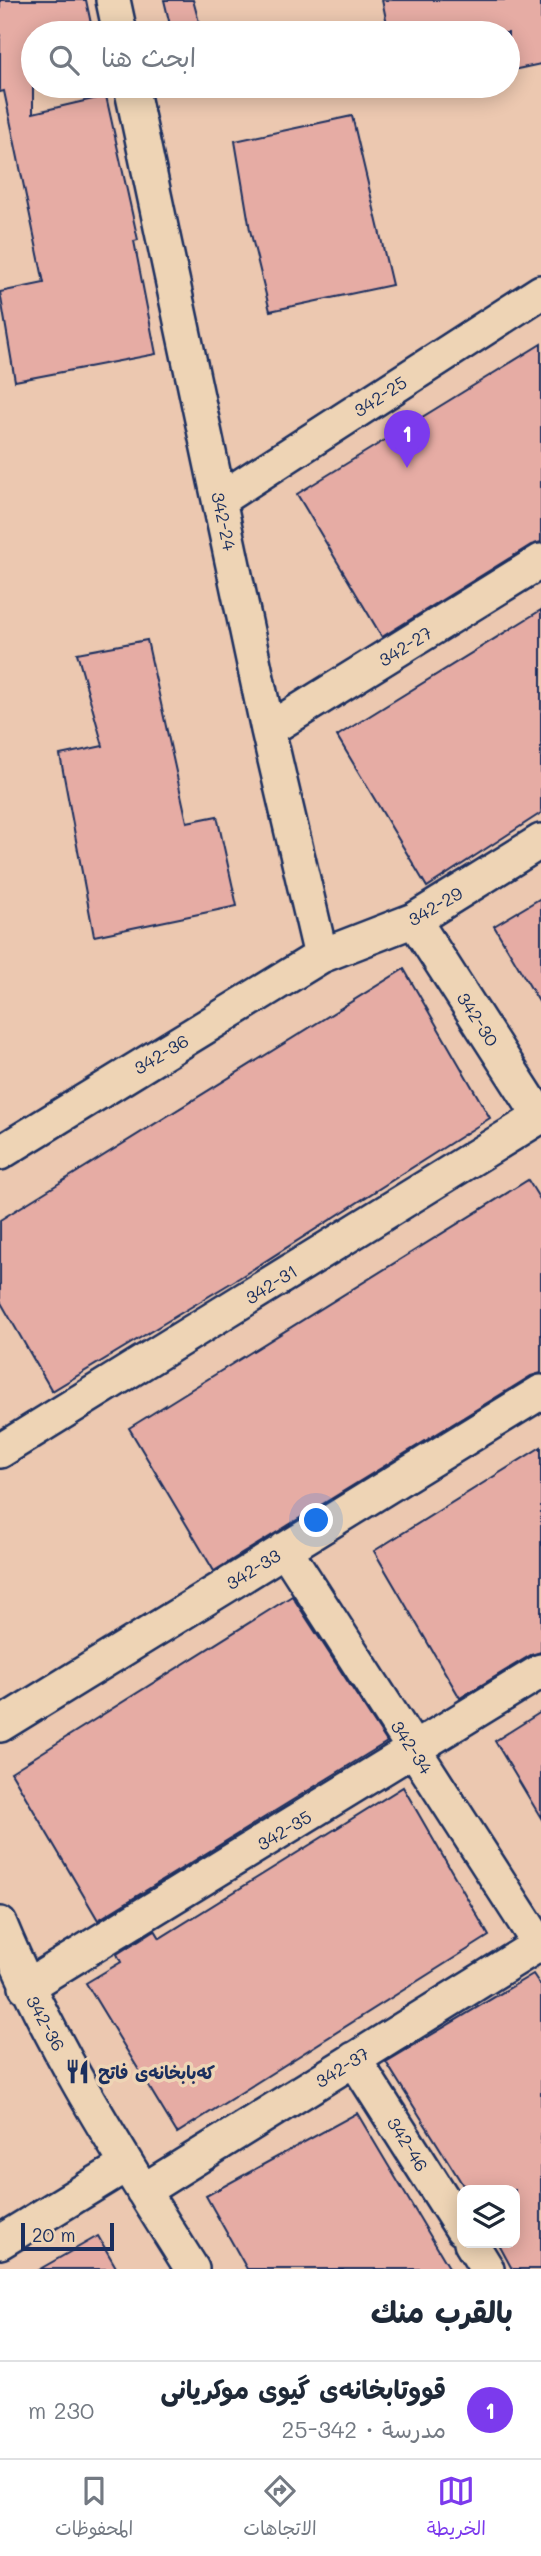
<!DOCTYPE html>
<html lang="ar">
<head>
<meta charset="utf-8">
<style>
  :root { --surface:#fff; --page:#f6f6f7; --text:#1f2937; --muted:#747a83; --line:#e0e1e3; --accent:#7c3aed }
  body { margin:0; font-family:Mali,"Playpen Sans Arabic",sans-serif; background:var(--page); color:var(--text); direction:rtl }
  .controls { position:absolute; right:21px; bottom:21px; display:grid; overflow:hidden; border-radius:14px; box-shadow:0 4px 18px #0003 }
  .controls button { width:63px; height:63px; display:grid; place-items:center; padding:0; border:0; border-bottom:2px solid var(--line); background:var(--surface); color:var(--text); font:35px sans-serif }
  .scale { position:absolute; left:21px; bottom:18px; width:93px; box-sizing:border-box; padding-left:7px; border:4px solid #1b2f5e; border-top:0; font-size:19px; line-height:24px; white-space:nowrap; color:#1b2f5e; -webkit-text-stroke:5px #eed4b5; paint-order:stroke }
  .you { position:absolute; left:317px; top:1521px; width:24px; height:24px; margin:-18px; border:5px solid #fff; border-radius:50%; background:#1a73e8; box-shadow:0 0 0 10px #1a73e833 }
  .badge { display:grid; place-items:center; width:46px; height:46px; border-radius:50%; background:var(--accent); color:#fff; font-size:23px; font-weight:700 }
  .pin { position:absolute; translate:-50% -58px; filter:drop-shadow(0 2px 4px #0008) }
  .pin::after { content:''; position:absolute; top:37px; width:24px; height:21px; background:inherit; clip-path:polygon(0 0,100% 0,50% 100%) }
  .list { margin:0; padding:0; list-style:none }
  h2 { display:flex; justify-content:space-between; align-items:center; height:91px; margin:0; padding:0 28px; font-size:30px }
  h2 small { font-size:23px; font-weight:400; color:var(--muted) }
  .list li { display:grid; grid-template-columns:46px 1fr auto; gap:21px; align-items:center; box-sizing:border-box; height:98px; padding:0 28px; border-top:2px solid var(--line) }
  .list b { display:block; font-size:26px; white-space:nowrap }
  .list p { margin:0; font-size:23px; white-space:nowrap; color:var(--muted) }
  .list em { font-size:23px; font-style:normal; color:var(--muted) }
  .icon { flex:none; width:38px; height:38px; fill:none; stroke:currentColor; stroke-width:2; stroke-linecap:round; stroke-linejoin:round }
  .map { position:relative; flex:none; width:541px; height:2269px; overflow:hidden; direction:ltr }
  .search { position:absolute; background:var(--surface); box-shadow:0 4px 18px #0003; left:21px; right:21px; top:21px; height:77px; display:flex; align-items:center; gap:18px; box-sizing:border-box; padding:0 24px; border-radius:38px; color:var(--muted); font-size:26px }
  .sheet { height:189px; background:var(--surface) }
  nav { display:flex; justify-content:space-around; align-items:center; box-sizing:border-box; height:98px; border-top:2px solid var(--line); background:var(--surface); font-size:19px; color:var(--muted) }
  nav a { display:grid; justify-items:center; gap:4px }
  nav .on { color:var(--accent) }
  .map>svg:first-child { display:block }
</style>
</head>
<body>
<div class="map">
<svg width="541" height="2269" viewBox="0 0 541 2269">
  <rect width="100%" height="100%" fill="#ecc8b0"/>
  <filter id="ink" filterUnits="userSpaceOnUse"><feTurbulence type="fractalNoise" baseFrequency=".0143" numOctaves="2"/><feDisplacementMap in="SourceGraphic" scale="14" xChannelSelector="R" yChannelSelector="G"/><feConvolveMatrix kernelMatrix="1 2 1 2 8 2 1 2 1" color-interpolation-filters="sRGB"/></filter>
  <g filter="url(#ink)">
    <path fill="#e6aca4" stroke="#1b2f5e" stroke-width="2" d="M0,0H86L93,33H33V113L106,96L138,240L134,241L156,354L15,381L0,292L44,283L4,91L0,92Z
      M164,0H193L199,22L171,29Z
      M382,0H541V64L508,71V33H389Z
      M352,116L392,285L270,311L250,230L235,141Z
      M541,344V542L531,545L382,637L297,494Z
      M541,610V813L427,887L337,736Z
      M147,640L187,822L217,816L237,906L94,936L60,755L103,746L77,653Z
      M541,898V1005L494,926Z
      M404,969L490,1118L239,1278L52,1391L0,1301V1220Z
      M528,1180L541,1201V1373L531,1376L214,1571L129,1428Z
      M541,1447V1652L531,1655L460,1698L374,1551Z
      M292,1596L387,1742L98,1920L11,1772Z
      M541,1712V1818L495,1741Z
      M403,1787L489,1936L177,2133L86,1983L121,1962L117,1954L155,1930L160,1938Z
      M533,1974L541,1986V2269H512L498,2243H515V2190H466L386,2062Z
      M357,2113L450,2269H247L206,2196Z
      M98,2236L117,2269H40Z"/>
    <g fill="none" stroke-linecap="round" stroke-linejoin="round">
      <defs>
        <path id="minor" d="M113,0L120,33
          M131,86L268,730L321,956
          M219,500L541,292
          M268,730L541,561
          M414,920L541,1118
          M0,1153L321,956L414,920L541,841
          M0,1451L541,1116
          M285,1549L541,1947
          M0,1725L541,1392
          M0,1924C50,2046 122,2157 192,2269
          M26,1987L541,1671
          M354,2059L462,2229
          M143,2191L541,1943
          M0,2242L126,2165
          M471,2243L487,2269"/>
      </defs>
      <use href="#minor" stroke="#1b2f5e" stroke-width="38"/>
      <use href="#minor" stroke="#eed4b5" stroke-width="33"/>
    </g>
  </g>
  <defs>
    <symbol id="restaurant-bare" viewBox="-9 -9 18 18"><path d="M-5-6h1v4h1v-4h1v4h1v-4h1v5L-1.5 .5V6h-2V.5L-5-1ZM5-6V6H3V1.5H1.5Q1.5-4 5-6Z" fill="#1b2f5e" stroke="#eed4b5" stroke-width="2.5" paint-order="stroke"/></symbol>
  </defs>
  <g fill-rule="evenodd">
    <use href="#restaurant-bare" x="60" y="2054" width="35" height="35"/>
  </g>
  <g text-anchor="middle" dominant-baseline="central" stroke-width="7" stroke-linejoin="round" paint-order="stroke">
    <g font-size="18" fill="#1b2f5e" stroke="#eed4b5">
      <text transform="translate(380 396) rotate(-33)">342-25</text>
      <text transform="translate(224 521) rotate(78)">342-24</text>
      <text transform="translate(405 646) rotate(-32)">342-27</text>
      <text transform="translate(435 906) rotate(-30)">342-29</text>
      <text transform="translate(478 1019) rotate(57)">342-30</text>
      <text transform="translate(161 1054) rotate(-31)">342-36</text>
      <text transform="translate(271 1284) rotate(-32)">342-31</text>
      <text transform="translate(253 1569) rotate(-32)">342-33</text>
      <text transform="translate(412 1747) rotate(57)">342-34</text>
      <text transform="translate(284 1830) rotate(-31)">342-35</text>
      <text transform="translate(46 2023) rotate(61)">342-36</text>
      <text transform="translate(342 2067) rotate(-32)">342-37</text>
      <text transform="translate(408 2144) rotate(58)">342-46</text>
    </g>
    <g font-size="18" font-weight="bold" fill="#1b2f5e" stroke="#eed4b5" text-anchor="start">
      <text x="98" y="2072">كەبابخانەی فاتح</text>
    </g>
  </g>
</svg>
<div class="controls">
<button><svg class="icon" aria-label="layers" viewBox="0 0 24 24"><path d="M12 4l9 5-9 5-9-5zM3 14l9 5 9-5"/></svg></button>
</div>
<div class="scale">20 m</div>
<div class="you"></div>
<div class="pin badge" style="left:407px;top:468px">1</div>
<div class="search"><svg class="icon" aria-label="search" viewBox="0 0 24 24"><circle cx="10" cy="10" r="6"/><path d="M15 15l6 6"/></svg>ابحث هنا</div>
</div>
<section class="sheet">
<h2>بالقرب منك<small></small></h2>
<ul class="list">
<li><span class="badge">1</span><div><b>قووتابخانەی گيوی موكريانی</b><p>مدرسة · 342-25</p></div><em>230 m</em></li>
</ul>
</section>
<nav>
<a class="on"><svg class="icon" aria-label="map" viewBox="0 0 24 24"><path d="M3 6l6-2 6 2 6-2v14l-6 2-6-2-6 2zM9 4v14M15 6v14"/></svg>الخريطة</a>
<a><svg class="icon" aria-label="directions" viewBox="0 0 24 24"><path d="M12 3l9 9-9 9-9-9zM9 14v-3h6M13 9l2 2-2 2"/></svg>الاتجاهات</a>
<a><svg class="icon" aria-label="saved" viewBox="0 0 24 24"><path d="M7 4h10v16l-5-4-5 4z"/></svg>المحفوظات</a>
</nav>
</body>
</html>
